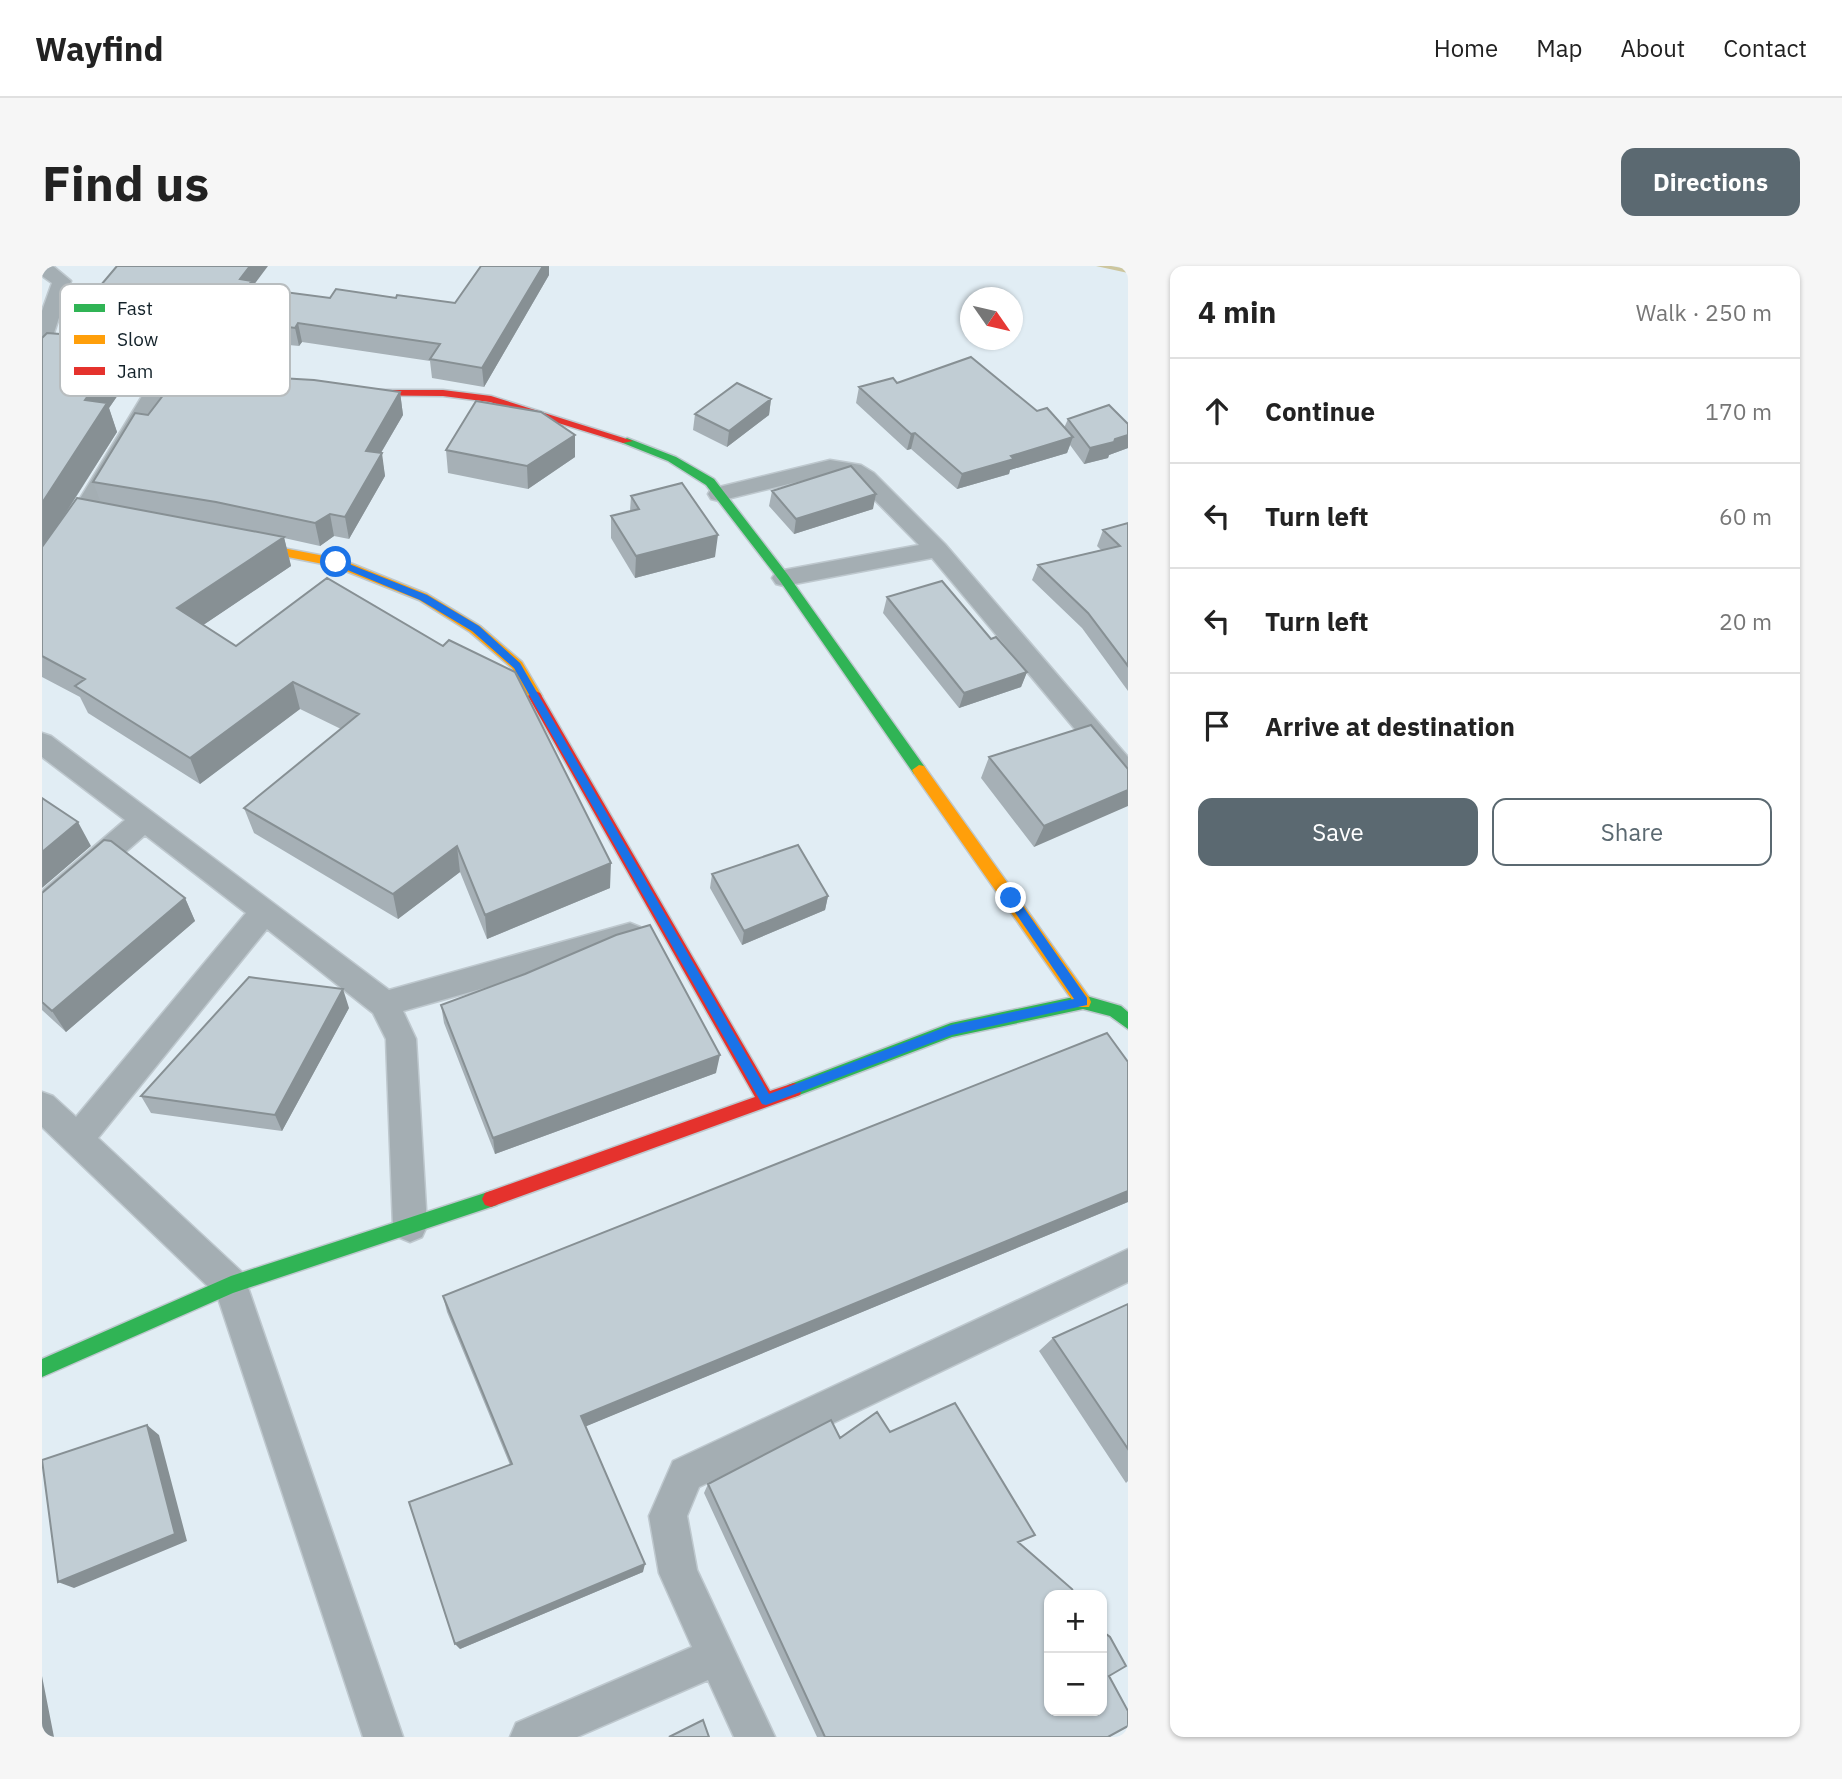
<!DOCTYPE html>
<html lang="en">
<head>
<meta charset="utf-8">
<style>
  :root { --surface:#fff; --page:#f6f6f6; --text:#222; --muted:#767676; --line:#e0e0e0; --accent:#5b6971 }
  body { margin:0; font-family:"IBM Plex Sans",sans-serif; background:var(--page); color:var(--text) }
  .controls { position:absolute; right:21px; bottom:21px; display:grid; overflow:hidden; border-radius:14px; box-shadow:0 2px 5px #0004 }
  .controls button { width:63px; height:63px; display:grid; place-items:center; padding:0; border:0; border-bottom:2px solid var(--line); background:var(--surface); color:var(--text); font:35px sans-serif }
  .compass { position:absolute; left:918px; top:21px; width:63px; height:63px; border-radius:50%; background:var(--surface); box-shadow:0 2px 5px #0004; rotate:124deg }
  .stop { position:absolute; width:21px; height:21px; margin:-16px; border:5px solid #1a73e8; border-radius:50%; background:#fff }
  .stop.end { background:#1a73e8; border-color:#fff; box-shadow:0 2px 7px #0008 }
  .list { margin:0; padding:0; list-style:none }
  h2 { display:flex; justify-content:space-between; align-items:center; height:91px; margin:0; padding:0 28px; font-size:30px }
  h2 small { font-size:23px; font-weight:400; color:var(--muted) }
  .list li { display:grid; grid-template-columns:46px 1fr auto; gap:21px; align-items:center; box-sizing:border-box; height:105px; padding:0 28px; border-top:2px solid var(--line) }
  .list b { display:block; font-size:26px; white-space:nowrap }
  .list em { font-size:23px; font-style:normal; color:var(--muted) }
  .actions { display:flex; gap:14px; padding:21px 28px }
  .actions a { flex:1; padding:16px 0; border:2px solid var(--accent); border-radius:14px; text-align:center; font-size:24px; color:var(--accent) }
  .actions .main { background:var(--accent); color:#fff }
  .icon { flex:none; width:38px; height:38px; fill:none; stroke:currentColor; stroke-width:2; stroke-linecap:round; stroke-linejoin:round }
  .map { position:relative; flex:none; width:1086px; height:1471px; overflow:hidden; border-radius:14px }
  header { display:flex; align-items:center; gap:42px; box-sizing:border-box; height:98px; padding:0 35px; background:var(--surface); border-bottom:2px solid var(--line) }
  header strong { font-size:33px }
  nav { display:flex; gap:38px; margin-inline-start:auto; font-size:24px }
  .intro { display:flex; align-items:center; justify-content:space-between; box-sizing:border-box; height:168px; padding:0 42px }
  h1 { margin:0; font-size:49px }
  .button { padding:18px 32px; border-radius:14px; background:var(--accent); color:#fff; font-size:24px; font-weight:700 }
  main { display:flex; gap:42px; padding:0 42px }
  aside { flex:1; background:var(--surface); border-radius:14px; box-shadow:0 2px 5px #0004 }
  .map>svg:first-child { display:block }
</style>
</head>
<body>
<header>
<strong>Wayfind</strong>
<nav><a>Home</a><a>Map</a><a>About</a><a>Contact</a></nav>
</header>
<div class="intro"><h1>Find us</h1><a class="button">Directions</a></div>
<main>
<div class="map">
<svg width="1086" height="1471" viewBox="0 0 1086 1471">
  <rect width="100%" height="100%" fill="#e1edf4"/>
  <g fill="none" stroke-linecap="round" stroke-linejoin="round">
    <path fill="#cdc69e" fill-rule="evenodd" d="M1054,0H1069L1086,3V7Z"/>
    <defs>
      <path id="street" d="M0,0H11L29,15L10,73L7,77L0,79V45L10,17L0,10Z
        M118,111L125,113L128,117L52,247L8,311L0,314V289L31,244L108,117L111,113Z
        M788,194L819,199L832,207L903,278L1086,491V519L1077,516L890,292L742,320L734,318L730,312L734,306L742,304L877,279L816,217L805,210L788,208L677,235L669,233L666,228L669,223Z
        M0,467L9,470L347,724L588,657L598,661L602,669L598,677L588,681L361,745L374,773L385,960L380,971L368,976L356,971L351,960L344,773L331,747L225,663L56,872L201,1007L361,1471H321L175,1029L0,861V826L11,830L34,851L204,647L103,569L10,650L0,653V625L83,554L0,491Z
        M1086,983V1016L657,1221L645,1250L655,1304L733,1471H692L666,1414L535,1471H468L474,1457L650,1381L617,1307L607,1250L631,1195Z"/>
      <path id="fast" d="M585,172L634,191L672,213L746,309L882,500L884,504L882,508H872L738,315L664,219L626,195L581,177L579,175Z
        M1041,729L1079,740L1086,746V763L1068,750L1041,743L910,771L752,831L746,829L744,824L746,819L909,757Z
        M449,925L455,927L458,933L455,939L191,1027L0,1111V1093L189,1010Z"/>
      <path id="slow" d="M0,81L37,84L119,114L181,118L186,121L181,124L118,120L32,89L0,87Z
        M194,273L298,293L385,328L438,360L480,396L500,430L493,435L488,433L470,402L428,366L377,334L291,300L190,280L188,277Z
        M877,499L882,500L1047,731L1049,736L1047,741H1035L872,508L870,504Z"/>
      <path id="jam" d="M304,124H401L449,130L591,175L581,177L448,136L401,130L300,129L299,127Z
        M493,425L498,427L728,825L752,817L758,819L760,824L758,829L449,941L443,939L440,933L443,927L713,831L486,430Z"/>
    </defs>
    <use href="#street" stroke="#bec8ce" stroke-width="3"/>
    <use href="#fast" stroke="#bec8ce" stroke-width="3"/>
    <use href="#slow" stroke="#bec8ce" stroke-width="3"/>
    <use href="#jam" stroke="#bec8ce" stroke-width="3"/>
    <use href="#street" fill="#a4aeb3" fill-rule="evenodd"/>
    <use href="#fast" fill="#30b455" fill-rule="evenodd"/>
    <use href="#slow" fill="#ff9f0a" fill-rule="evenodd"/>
    <use href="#jam" fill="#e5322d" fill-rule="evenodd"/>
  </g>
  <path fill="#a6b0b6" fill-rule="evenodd" d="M501,0H507V9L442,121L390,112L388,95L260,76L257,80L237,78L146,60L135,75L116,72L98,98L76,90L85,116L67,142L75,166L19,255L59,237L51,216L106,149L358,126L361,149L339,187L343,210L307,273L292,270L278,280L242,272L249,300L161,359L194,380L285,312L568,622L445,673L418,606L356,653L212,567L202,542L299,463L258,443L158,518L46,447L38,431L0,411V72L31,73L26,58L211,20V22L288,32H354L413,37ZM147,253L181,259L212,266Z
    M855,117L995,145L1022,162L1026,153L1086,158V182L1067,189L1066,192L1042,198L1028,179L1025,187L968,204L967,208L915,223L869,183L865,184L814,137L817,121Z
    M729,133L727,149L685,181L651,164L653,148Z
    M533,169V191L486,223L406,207L404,184Z
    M730,225L831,243L752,268L727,240Z
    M589,230L673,291L593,312L569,272V250L588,245Z
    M1086,257V425L1040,362L990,314L996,299L1059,284L1055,280L1061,264Z
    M845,331L949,373L985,406L979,421L917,442L841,347Z
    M947,491L1086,503L992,581L939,512Z
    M670,608L786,630L783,644L700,679L668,622Z
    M0,627L143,632L153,655L24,766L0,744Z
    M399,739L674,807L453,888L402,757Z
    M307,742L240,865L109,847L99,830Z
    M1086,936L544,1160L601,1306L418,1383L468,1199L405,1046L401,1030Z
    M1086,1038V1215L1084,1217L997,1085L1011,1072Z
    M848,1166L977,1278L1067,1410L1066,1471H775L662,1227L666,1218L798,1172Z"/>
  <path fill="#879094" d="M208,0H226L211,20L214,34L198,13Z
    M501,0H507V9L442,121L440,102Z
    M141,42L146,60L135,75L129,56Z
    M110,53L116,72L98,98L92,79Z
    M256,57L260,76L257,80L253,62Z
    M76,88L85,116L67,142L75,166L0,284V237L43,134Z
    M358,126L361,149L327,207L324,185Z
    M729,133L727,149L685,181L687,165Z
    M873,167L869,183L865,184L869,168Z
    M533,169V191L486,223L485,200Z
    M1086,169V182L1067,189L1066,192L1042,198L1048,182Z
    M1031,171L1025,187L968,204L967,208L915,223L920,208L969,190Z
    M340,187L343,210L307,273L303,251Z
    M834,228L831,243L752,268L754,253Z
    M288,248L292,270L278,280L273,257Z
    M676,269L673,291L593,312L594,290Z
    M242,271L249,300L145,370L135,342Z
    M985,406L979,421L917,442L922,427Z
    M251,416L258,443L158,518L148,492Z
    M1086,524V540L992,581L1002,560Z
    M36,556L49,580L0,622V586Z
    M415,580L418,606L356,653L351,628Z
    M569,597L568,622L445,673L443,649Z
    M786,630L783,644L700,679L702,665Z
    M143,632L153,655L24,766L10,745Z
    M301,723L307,742L240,865L233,849Z
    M678,789L674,807L453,888L451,872Z
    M1086,925V936L540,1162L539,1150Z
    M105,1159L117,1169L145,1275L32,1322L16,1316Z
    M603,1298L601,1306L418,1383L413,1378Z
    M0,1410L12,1471H0Z"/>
  <path fill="#c1cdd4" stroke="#879094" stroke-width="2" d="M75,0H208L198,13L210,15L205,21L288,32L294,23L354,32L355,29L413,37L439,0H501L440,102L388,93L398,78L256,57L253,62L233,59L141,42L129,56L110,53L92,79L36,59L26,58Z
    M5,67L18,68L76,88L43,134L65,137L0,237V72Z
    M929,91L995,145L1005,142L1031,171L969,190L972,193L920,208L873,167L869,168L817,121L851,112L855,117Z
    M139,106L272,114L358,126L324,185L340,187L303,251L288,248L273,257L174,236L51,216L93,147L106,149Z
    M695,117L729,133L687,165L653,148Z
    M434,135L499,146L533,169L485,200L404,184Z
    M1067,139L1086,158V169L1073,173L1072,176L1048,182L1026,153Z
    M809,200L834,228L754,253L730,225Z
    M640,217L676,269L594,290L569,250L597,243L589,230Z
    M35,232L242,271L135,342L194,380L285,312L401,380L407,374L473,406L569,597L443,649L415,580L351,628L202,542L317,448L251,416L148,492L33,420L43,413L0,390V281Z
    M1086,257V400L1046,347L996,299L1078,280L1061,264Z
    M900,315L949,373L954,371L985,406L922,427L845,331Z
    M1049,459L1086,503V524L1002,560L947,491Z
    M0,532L36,556L0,586Z
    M62,574L69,575L143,632L10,745L0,736V627Z
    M756,579L786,630L702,665L670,608Z
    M608,659L678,789L451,872L399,739L483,708L574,669Z
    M207,711L301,723L233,849L99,830Z
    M1065,767L1086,796V925L539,1150L603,1298L413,1378L367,1236L470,1198L401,1030Z
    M1086,1038V1183L1011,1072Z
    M913,1137L993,1269L976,1276L1030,1323L1033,1329H1007V1445H1060V1365L1068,1371L1084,1400L1067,1410L1086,1445V1460L1066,1471H783L666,1218L789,1154L798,1172L835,1146L848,1166Z
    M105,1159L133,1268L16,1316L0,1194Z
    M661,1454L667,1471H627Z"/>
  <path fill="#1a73e8" d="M291,294H297L385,329L437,360L478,397L727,828L909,759L1032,733L966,636L964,632L969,628L973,629L1045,732V739L910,769L724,839L720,838L472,402L430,365L378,334L291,298Z"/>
  <rect x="18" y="18" width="230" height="112" rx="10" fill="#fff" stroke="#b8bdbf" stroke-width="2"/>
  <rect x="32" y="38" width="31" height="8" fill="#30b455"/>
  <rect x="32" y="69" width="31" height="9" fill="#ff9f0a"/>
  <rect x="32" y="101" width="31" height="8" fill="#e5322d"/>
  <g font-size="19" fill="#13222a">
    <text x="75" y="49">Fast</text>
    <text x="75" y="80">Slow</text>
    <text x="75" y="112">Jam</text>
  </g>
</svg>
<div class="controls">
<button>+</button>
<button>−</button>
</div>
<svg class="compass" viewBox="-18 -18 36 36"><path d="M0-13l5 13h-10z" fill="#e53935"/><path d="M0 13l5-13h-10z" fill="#767676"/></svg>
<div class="stop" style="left:294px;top:296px"></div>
<div class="stop end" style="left:969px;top:632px"></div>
</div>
<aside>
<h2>4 min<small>Walk · 250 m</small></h2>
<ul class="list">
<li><svg class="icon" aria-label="ahead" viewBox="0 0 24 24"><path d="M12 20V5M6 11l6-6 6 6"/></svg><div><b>Continue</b></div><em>170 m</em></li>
<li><svg class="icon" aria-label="left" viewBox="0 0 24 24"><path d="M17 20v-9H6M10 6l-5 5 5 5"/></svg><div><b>Turn left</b></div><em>60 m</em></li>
<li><svg class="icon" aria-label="left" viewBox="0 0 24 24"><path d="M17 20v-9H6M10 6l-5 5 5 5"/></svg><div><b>Turn left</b></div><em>20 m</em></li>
<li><svg class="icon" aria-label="arrive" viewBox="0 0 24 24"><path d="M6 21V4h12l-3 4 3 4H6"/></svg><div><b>Arrive at destination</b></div></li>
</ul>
<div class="actions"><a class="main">Save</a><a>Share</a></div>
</aside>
</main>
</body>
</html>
